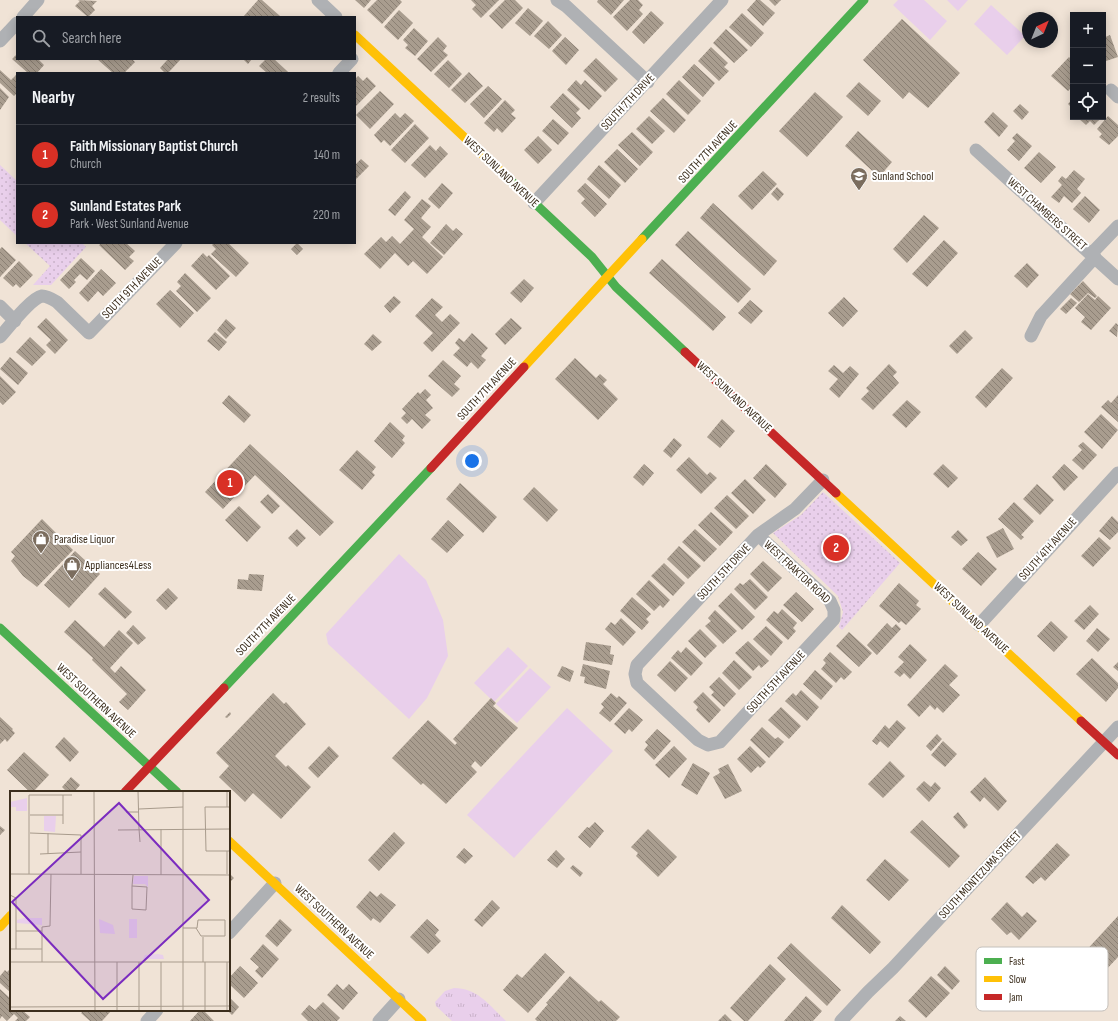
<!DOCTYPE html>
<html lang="en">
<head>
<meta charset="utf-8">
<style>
  :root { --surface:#171b24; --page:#242831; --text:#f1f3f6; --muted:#9ea1a6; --line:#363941; --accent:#d93025 }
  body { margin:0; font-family:"Sofia Sans Condensed",sans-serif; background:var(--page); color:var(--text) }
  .controls { position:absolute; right:12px; top:12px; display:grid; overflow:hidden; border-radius:0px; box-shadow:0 2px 10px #0003 }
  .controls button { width:36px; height:36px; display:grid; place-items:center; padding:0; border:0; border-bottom:1px solid var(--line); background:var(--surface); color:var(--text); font:20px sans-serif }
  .compass { position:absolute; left:1022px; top:12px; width:36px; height:36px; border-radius:50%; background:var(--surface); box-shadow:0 2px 10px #0003; rotate:43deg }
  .you { position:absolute; left:472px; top:461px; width:14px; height:14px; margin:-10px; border:3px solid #fff; border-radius:50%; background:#1a73e8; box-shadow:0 0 0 6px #1a73e833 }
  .badge { display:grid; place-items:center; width:26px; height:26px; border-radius:50%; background:var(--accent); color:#fff; font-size:13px; font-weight:700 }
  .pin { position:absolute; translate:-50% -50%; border:2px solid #fff; box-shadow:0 1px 4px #0006 }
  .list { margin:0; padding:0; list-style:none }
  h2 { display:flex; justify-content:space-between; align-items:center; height:52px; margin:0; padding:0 16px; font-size:17px }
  h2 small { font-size:13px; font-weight:400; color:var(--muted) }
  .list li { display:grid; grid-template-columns:26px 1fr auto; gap:12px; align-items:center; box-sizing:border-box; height:60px; padding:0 16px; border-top:1px solid var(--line) }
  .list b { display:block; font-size:15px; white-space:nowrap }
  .list p { margin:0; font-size:13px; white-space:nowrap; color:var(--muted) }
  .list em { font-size:13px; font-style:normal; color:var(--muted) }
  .icon { flex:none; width:22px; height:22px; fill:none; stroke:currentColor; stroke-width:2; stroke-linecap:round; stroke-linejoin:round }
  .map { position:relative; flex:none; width:1118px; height:1021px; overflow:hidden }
  .search { position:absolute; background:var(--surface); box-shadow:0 2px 10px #0003; left:16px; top:16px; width:340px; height:44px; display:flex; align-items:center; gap:10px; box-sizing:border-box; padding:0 14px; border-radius:0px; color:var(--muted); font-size:15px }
  .panel { position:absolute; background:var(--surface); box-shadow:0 2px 10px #0003; left:16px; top:72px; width:340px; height:172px; border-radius:0px }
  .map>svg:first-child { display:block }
</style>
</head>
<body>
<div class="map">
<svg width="1118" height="1021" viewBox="0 0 1118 1021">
  <defs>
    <pattern id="grass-tufts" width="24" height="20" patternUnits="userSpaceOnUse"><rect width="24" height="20" fill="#e9cfeb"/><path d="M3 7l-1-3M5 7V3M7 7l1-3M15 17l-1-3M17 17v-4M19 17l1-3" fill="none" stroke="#c9b2c9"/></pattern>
    <pattern id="park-dots" width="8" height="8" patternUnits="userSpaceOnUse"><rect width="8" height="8" fill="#e9cfeb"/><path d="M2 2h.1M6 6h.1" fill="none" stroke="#c9b2c9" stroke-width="1.8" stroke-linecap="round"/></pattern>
    <pattern id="building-back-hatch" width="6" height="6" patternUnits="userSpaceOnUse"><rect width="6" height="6" fill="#a99d8f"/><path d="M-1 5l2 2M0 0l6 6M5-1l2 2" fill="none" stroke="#8b8074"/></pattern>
  </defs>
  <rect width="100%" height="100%" fill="#f0e3d6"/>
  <path fill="url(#grass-tufts)" d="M454,988C478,988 490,1006 506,1021H452L436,1006L435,1002L445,991Z"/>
  <path fill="url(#park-dots)" d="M0,165L17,181V236L0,220Z
    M25,243H82L86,247L51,285H33L50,266Z
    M823,492L900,563L842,630L839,627L843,612L838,596L773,533L801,515Z"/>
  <path fill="#e9cfeb" d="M898,0H924L947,21L930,40L893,5Z
    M947,0H968L958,11Z
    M991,5L1025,36L1007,55L974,24Z
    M399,554L426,580L443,620L448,656L427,698L409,719L328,644L326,634Z
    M508,647L528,666L494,702L474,683Z
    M530,668L551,687L517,723L496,704Z
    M567,708L613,751L514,858L467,815Z"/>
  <path fill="url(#building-back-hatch)" d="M78,0L97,1L92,6L95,10L88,17L75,6L80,1Z
    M258,0H262L281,17H243Z
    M355,0H371L364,8Z
    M377,0H400L402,2L382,24L367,10Z
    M471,0H499L481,18L472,9L476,5Z
    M505,0H515L523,8L502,29L489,16Z
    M598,0H624L611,15L597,2Z
    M630,0H638L643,5L639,10L643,14L627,31L613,17Z
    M756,0H760L775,13L763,26L747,10Z
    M769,0H781L775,6Z
    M528,8L543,21L530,36L515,23Z
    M399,10L413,23L398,40L384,27Z
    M651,11L664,23L644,44L632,32Z
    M742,13L764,33L751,47L729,27Z
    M902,19L960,73L928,108L909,92L903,99L863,60Z
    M548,21L562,35L549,49L534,36Z
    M414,28L428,41L415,56L405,48L408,45L403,40Z
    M726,29L748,50L734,63L713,43Z
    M1110,35L1118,57L1103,62V38Z
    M438,37L447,46L443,51L448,55L431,72L417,59Z
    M565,37L579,50L566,65L552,51Z
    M711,47L728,63L724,67L729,71L719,81L698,61Z
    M17,54V59H38L44,65L37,73H28L12,59Z
    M1069,57L1073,61V86L1068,91L1051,76Z
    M596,58L618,79L605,92L583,71Z
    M97,59H132L135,62L124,73H113Z
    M168,59H181L168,73H165L160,68Z
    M243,59H252L248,64Z
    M266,59H274L288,72L267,73L259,66Z
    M448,60L462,74L449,88L434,74Z
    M694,64L715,83L703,97L682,77Z
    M0,70L11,80L17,74V93L14,96L0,83Z
    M469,72L483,86L465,103L451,90Z
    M358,76L363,81L367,77L376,86L355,107V79Z
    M576,80L581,85L585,80L602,96L589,110L567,90Z
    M679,80L701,101L688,115L666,94Z
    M859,82L881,101L868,116L846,96Z
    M488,86L502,99L484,118L470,104Z
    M0,88L9,97L0,110Z
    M380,91L394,104L370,129L356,115Z
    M815,92L843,117L807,157L779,131Z
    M563,93L580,109L576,113L581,118L572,128L550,107Z
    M663,98L686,120L674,133L650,111Z
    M1073,98V109L1068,104Z
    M505,100L515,110L511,114L516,118L502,133L497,128L494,132L484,123Z
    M1020,104L1029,112L1022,120L1013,111Z
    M993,112L1008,126L999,137L984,122Z
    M395,113L400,118L405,113L414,121L390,146L384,140L381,143L374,135Z
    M649,116L665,131L652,144L636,129Z
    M1108,116L1118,125V136L1109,145L1099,137L1102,134L1097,129Z
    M1077,117H1102L1094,125L1090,121L1086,125Z
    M553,119L569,133L558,145L542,131Z
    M415,124L429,138L405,163L391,150Z
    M858,131L892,162L879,177L845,146Z
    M632,132L653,152L640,166L618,145Z
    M1017,133L1032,146L1019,161L1007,150L1015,141L1012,138Z
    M538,136L552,150L538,164L524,150Z
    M430,145L436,151L440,146L448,154L425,178L411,165Z
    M617,149L638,169L625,183L604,162Z
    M1039,152L1056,167L1041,183L1024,168Z
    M361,159L369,166L356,179L355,165Z
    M599,165L621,185L609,199L587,179Z
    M1074,170L1085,179L1077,189L1081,193L1072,203L1064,196L1059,203L1051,197L1062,185L1058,181L1062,176L1066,179Z
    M763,171L777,184L752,210L738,196Z
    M442,183L453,193L439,209L428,199Z
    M585,183L607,204L595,217L581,203L585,199L577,191Z
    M777,187L784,194L778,201L771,194Z
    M405,191L411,197L395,216L388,210Z
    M1085,196L1100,210L1089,223L1073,209Z
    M422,199L431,206L421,218L431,227L422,237L443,257L427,274L413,261L408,266L395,253L380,269L364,254L381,237L386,242L392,236L400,244L414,229L404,220Z
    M713,203L777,261L764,276L700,218Z
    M924,215L939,228L907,263L893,249Z
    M446,224L453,231L456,228L463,234L444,255L430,243Z
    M688,231L751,289L738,303L675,245Z
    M944,240L958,253L927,287L912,274Z
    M102,243H126L135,251L129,257L134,261L125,270L99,245Z
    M214,243H228L249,263L236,277L211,254L216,249L212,245Z
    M297,243L303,249L297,255L291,249Z
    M2,247L16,260L0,277V249Z
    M203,253L207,257L209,255L230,276L216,290L191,266Z
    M81,258L95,271L87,280L80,274L74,280L76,282L69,289L60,280Z
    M662,259L726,317L713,331L649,273Z
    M19,261L33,275L20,288L16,284L13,287L3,278Z
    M1027,263L1039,275L1027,288L1014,276Z
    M101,269L116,283L103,296L98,291L88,302L79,293Z
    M185,273L211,298L197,312L176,291L181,286L177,282Z
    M524,279L534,288L521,303L510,293Z
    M1083,281L1097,296L1095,298L1088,293L1079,302L1070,294Z
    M170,290L194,313L180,328L156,304Z
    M1088,294L1095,300L1098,296L1111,308L1091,330L1081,322L1085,317L1075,308Z
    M394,296L401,302L390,313L384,306Z
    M844,297L858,311L843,327L828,313Z
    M432,298L443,307L435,315L442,322L450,314L460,323L432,352L423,343L433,333L415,316Z
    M1071,298L1077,303L1066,314L1060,309Z
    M750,300L763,311L751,324L738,313Z
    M46,318L68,340L55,354L46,345L51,340L37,327Z
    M511,318L522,328L505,345L495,334Z
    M226,319L236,328L226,339L217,330Z
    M1116,323L1118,325L1117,337L1109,331Z
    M965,330L973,338L957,354L949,346Z
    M215,332L227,342L219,351L207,341Z
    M472,333L488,348L481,356L486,360L478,369L471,362L467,367L453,355L460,348L455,343L459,338L464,342Z
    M373,334L382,342L372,351L364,344Z
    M30,337L46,352L32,366L16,352Z
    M10,357L28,373L18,385L0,369Z
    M575,358L596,378L600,374L607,380L603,384L618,399L598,420L555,379Z
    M443,360L461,376L454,384L460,389L452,397L428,376Z
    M889,364L897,372L893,376L899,383L873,410L861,399L869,391L866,388Z
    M834,365L843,373L850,366L859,374L839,398L829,389L838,379L828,371Z
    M1002,368L1013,378L986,408L975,397Z
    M0,376L16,392L3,405L0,402Z
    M425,389L431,395L426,400L433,408L425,415L431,420L422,429L412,419L407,424L401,418L406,413L402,409L418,392L420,394Z
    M229,395L251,415L244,423L222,403Z
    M1118,395V422L1101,407L1108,400L1111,403Z
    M907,400L921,412L906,428L892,415Z
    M1101,414L1118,430L1102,449L1084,432Z
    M722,419L735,431L720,448L707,437Z
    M390,422L405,436L402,440L405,443L392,458L374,441Z
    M674,438L682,445L671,458L663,451Z
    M1083,442L1097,455L1083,470L1072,460L1082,450L1078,446Z
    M250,444L334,522L320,536L255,475L223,509L205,492Z
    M357,450L376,467L372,472L375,475L362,490L339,470Z
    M689,457L707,475L710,472L717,478L701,494L676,470Z
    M644,464L654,473L643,486L633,477Z
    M766,464L787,484L775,498L753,478Z
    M943,464L958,478L948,488L933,474Z
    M1064,464L1078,477L1064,491L1052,477Z
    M745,479L766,500L753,514L731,493Z
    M460,483L497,517L483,533L446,499Z
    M1037,484L1054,500L1040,515L1023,499Z
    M534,487L558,510L547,522L523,499Z
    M268,494L280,506L272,514L260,502Z
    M727,495L749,516L736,529L714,508Z
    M1014,502L1034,521L1021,535L1024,537L1021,540L998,519Z
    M239,506L261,527L247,542L225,520Z
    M711,512L733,532L720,546L698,525Z
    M1112,516L1118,522V532L1110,540L1099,531Z
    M42,519L73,550L37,587L23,576L11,561L15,556L11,552Z
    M448,520L464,535L447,553L431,539Z
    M1003,528L1014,549L997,558L986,537Z
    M297,529L306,538L297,547L288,538Z
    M695,529L717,549L704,562L682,542Z
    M958,530L968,540L961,546L951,537Z
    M1099,537L1111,548L1093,567L1081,556Z
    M679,546L701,566L688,579L667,559Z
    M75,551L100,574L69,608L44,585Z
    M978,552L997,569L981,586L962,569Z
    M763,561L782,578L768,592L750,574Z
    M664,563L685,583L673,596L651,576Z
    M249,574L264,575L262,591L237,589L238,579L248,580Z
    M750,579L768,597L755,610L734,589L740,583L743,585Z
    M649,580L670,600L663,608L660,605L654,611L636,594Z
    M899,583L919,601L916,605L921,609L906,625L901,621L899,623L879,606Z
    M105,587L132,612L125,619L98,594Z
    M168,588L178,598L166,610L156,600Z
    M796,592L814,609L802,622L783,605Z
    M731,593L755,617L742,630L718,606Z
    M632,597L651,614L646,619L649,622L642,630L620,611Z
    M1090,605L1099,614L1084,630L1074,621Z
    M782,609L797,623L793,628L796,631L788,640L766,620L774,611L778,614Z
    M715,610L737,631L723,644L705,626L711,621L708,618Z
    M621,618L636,632L623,646L605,629L611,622L615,625Z
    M75,620L104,647L119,630L133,643L110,668L115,673L121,666L146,690L128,710L119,702L127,694L92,660L93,658L64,632Z
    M1051,621L1068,637L1054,652L1037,636Z
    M887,623L892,628L896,624L901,629L877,655L867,645Z
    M133,625L146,638L138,645L126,633Z
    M766,626L783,642L771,656L753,639Z
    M1097,628L1110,639L1098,652L1086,641Z
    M700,629L717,646L705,658L688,641Z
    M849,632L872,653L859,667L836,646Z
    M748,641L769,661L761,668L759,665L753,671L735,653Z
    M586,642L611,646L610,654L614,655L612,665L583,660Z
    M910,644L927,660L910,679L904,673L900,677L894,672L904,662L898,657Z
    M686,647L703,663L691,676L671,658L678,650L681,653Z
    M830,652L852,672L844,680L841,677L836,683L821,669L826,663L823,660Z
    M1092,658L1118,683V688L1106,702L1076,674Z
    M734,660L752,677L739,690L722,673Z
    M670,661L688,678L675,692L657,675Z
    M1118,662V671L1113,667Z
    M583,664L610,671L606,689L584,683L585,677L580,676Z
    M945,664L958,676L949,685L960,695L943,713L937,707L935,710L930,705L919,717L907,705Z
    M562,666L574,671L570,682L557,676Z
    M815,670L833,686L821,700L803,684Z
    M719,677L736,694L724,707L711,695L714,692L709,687Z
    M801,690L819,707L807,721L785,701L793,693L796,696Z
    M703,692L721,710L709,723L696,710L698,707L693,702Z
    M273,693L284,704L286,702L306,724L275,756L286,767L288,765L311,787L281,819L253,793L245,802L219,777L229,766L216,753Z
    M611,693L617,698L619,696L627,703L610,722L599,713L604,707L601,704Z
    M491,698L496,703L493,706L518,728L481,767L475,761L471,766L477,772L446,804L423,783L421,785L392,758L428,720L455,745L457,743L453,739Z
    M781,707L801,726L789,739L768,720Z
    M629,708L643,720L632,732L629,729L625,734L614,724Z
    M230,712L231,714L227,718L225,717Z
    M0,717L13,729L12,730L15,733L7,742L5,739L0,744Z
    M897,720L906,728L888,748L880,741L877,745L872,741L885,725L889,729Z
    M762,727L775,739L778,737L784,742L769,758L750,740Z
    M657,729L671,741L654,760L644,750L648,745L645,742Z
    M937,734L942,739L931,751L926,746Z
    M64,737L79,752L70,762L55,747Z
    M943,741L957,754L945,767L931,755Z
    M329,746L339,756L318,778L308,768Z
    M674,746L687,759L669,778L655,765Z
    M750,746L766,762L760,768L758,766L751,773L737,759Z
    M24,752L49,775L33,792H30L7,770Z
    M890,761L905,776L883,798L868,784Z
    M693,763L710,773L697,795L681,785Z
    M728,764L742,791L725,799L713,777L720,773L718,769Z
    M71,777L80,785L74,792H67L62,787Z
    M985,777L1007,801L998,811L984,797L980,802L970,792Z
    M924,781L931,787L935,782L941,788L929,802L916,789Z
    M958,812L968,825L964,829L953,817Z
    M922,820L960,856L949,868L910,832Z
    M595,822L604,831L590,848L578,837L587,827L589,828Z
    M0,826L5,830L0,835Z
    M648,829L677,857L658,877L636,856L638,853L631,847Z
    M394,832L405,843L379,871L368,860Z
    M1057,843L1070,855L1045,881L1041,877L1033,884L1025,877Z
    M464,848L473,856L465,864L456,857Z
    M556,850L565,859L557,868L547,860Z
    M885,859L909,880L889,901L866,880Z
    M573,865L583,873L580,877L570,868Z
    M229,873L234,878L229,883Z
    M370,891L377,897L381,893L396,905L380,923L373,918L371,921L356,907Z
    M492,900L500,908L482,927L474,920Z
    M1007,902L1022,917L1027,912L1037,921L1019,940L1011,932L1007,935L991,919Z
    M842,905L881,942L870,954L831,918Z
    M1118,916V957L1076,1002L1056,983Z
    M280,919L292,930L277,947L265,936Z
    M427,919L439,930L435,935L441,941L428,954L410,937Z
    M791,943L841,990L827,1006L777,958Z
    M263,944L279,959L262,978L255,971L259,967L250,959Z
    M545,953L565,972L528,1013L503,990L517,974L522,978Z
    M770,964L786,979L748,1021H744L730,1008Z
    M240,966L258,983L244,998L229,984V978Z
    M945,966L960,981L952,990L937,975Z
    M11,968V993L0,983V976L5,970L7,972Z
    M570,976L599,1002L601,1000L620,1017L616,1021H537L535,1019L548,1004L546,1003Z
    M931,976L950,993L926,1018L908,1001Z
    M337,984L343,990L349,984L358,993L343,1010L327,995Z
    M0,989L11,999V1010H22L30,1017L26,1021H15L18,1018L14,1014L7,1021L2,1016L0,1019Z
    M806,996L822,1011L813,1021H784Z
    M229,997L239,1007L232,1015L227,1010H229Z
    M323,1002L340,1018L337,1021H308L301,1014L309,1005L315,1010Z
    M84,1010H112L102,1021H90L81,1013Z
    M200,1010H203L214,1021H190Z
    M725,1014L732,1021H718Z
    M900,1016L906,1021H895Z"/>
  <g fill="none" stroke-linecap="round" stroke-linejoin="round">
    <path stroke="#afb1b4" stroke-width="13" d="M318,0L336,17
      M557,0L566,6L648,82
      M23,17L38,0
      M0,41L17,23
      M339,73L352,59
      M1111,90L1118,97
      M976,150L1118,279
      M534,203L722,0
      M1091,254L1118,226
      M0,306L15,321
      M1031,336L1041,316L1095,257
      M0,337C8,328 31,298 42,296C47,296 52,299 57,302L89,333L176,243
      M758,535L830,601L834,610V619L720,742L708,745L698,740L637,683L635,674L637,665L758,535L795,509L823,480
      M979,625L1118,473
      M229,933L275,883
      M147,1021L157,1010
      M379,1021L399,999
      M841,1021L868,992L893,968L1118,727"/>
    <path stroke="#4caf50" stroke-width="9" d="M510,180L592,257L616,287L685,352
      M642,239L864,0
      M0,628L177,792
      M224,688L431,468"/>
    <path stroke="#ffc107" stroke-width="9" d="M355,35L510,180
      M524,367L642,239
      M836,493L1081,721
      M229,841L422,1021
      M0,927L11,915"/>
    <path stroke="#c62828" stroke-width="9" d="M685,352L836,493
      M431,468L524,367
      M1081,721L1118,755
      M125,792L224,688"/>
  </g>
  <defs>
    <symbol id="school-pin" viewBox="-11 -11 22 30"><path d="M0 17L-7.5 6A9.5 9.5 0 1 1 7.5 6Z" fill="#7b6d5e" stroke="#fff"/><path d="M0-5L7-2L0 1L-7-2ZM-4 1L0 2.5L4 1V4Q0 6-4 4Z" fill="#fff"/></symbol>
    <symbol id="shop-pin" viewBox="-11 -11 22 30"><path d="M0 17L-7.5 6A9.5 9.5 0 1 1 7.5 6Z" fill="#7b6d5e" stroke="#fff"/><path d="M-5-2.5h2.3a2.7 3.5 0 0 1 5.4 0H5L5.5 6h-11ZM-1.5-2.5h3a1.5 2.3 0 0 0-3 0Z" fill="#fff"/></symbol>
  </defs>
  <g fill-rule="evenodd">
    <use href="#school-pin" x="849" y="166" width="20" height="27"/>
    <use href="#shop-pin" x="31" y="529" width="20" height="27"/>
    <use href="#shop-pin" x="62" y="555" width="20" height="27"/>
  </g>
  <g text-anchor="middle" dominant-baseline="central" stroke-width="4" stroke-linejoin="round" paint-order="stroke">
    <g font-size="12" fill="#3c2e1d" stroke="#fff">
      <text transform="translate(628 102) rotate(-47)">SOUTH 7TH DRIVE</text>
      <text transform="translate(708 152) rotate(-47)">SOUTH 7TH AVENUE</text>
      <text transform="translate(501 172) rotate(43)">WEST SUNLAND AVENUE</text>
      <text transform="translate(1047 214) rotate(42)">WEST CHAMBERS STREET</text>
      <text transform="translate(132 288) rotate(-46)">SOUTH 9TH AVENUE</text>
      <text transform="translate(487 389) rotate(-47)">SOUTH 7TH AVENUE</text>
      <text transform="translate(734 397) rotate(43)">WEST SUNLAND AVENUE</text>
      <text transform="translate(1048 549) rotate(-48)">SOUTH 4TH AVENUE</text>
      <text transform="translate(724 572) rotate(-47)">SOUTH 5TH DRIVE</text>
      <text transform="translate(797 572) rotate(43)">WEST FRAKTOR ROAD</text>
      <text transform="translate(971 618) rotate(43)">WEST SUNLAND AVENUE</text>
      <text transform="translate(266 625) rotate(-46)">SOUTH 7TH AVENUE</text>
      <text transform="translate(776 682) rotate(-47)">SOUTH 5TH AVENUE</text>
      <text transform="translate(96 701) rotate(43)">WEST SOUTHERN AVENUE</text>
      <text transform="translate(980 875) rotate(-47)">SOUTH MONTEZUMA STREET</text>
      <text transform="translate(334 922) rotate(43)">WEST SOUTHERN AVENUE</text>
    </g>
    <g font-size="12" fill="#3c2e1d" stroke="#fff" text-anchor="start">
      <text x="872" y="176">Sunland School</text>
      <text x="54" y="539">Paradise Liquor</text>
      <text x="85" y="565">Appliances4Less</text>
    </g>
  </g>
  <g transform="translate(10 791)">
    <rect width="220" height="220" fill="#f0e3d6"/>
    <path d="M148,163L153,164L154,168H133L135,164Z" fill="#e9cfeb"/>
    <path d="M17,7V20H6V16H0V11ZM34,25H46L45,41L34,40ZM124,85H138V96L135,93H123ZM14,127H32V134L7,132V129Z" fill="#e9cfeb"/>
    <path d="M89,128L103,134L105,143L90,142ZM119,128H127V147H119Z" fill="#e9cfeb"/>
    <path fill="none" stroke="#a89b8c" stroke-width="1" d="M84,0L85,220M128,0L129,38M173,0V220M53,4V33M217,16V0M220,16H195L196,60H220M129,18L173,16M116,21H129M20,24H53M129,38L130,51M151,38V84M108,39L220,38M20,42L71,44V83M217,60V83M30,63L71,61M38,63V42M0,83L220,84M19,83V4H62M122,95L137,96L136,119L122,118V95L123,84M0,104L6,107V158M173,137H187L188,129H215V145H191L186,137M6,140H32M0,158H32M0,171H220M32,171V136L40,135L41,83M129,171V220M151,171V220M193,171V146M217,171V220M0,216L220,215M107,220V171M195,220V171"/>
    <path fill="#7b2cbf" fill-opacity="0.15" stroke="#7b2cbf" stroke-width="2" d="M109,12L199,109L93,208L2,111Z"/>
    <rect width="220" height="220" fill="none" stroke="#3c2e1d" stroke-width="2"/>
  </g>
  <rect x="976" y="947" width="132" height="64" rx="6" fill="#fff" stroke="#c4c0bb" stroke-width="1"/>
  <rect x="984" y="958" width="18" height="6" fill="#4caf50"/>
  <rect x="984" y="976" width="18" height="6" fill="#ffc107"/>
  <rect x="984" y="994" width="18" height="6" fill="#c62828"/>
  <g font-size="11" fill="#3c2e1d">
    <text x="1009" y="965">Fast</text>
    <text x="1009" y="983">Slow</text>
    <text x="1009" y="1001">Jam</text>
  </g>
</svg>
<div class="controls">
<button>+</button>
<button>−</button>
<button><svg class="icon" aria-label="locate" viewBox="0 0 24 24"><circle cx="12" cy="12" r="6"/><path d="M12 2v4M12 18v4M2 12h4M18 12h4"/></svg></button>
</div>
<svg class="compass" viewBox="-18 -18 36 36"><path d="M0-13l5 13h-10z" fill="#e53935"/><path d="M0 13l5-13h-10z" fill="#9ea1a6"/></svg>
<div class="you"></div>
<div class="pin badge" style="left:230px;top:483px">1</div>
<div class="pin badge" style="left:836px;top:548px">2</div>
<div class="search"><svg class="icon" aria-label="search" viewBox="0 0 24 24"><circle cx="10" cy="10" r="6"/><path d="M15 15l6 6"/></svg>Search here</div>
<section class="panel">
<h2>Nearby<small>2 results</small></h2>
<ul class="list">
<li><span class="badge">1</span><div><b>Faith Missionary Baptist Church</b><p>Church</p></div><em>140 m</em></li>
<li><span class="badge">2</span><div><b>Sunland Estates Park</b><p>Park · West Sunland Avenue</p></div><em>220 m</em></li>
</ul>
</section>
</div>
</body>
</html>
